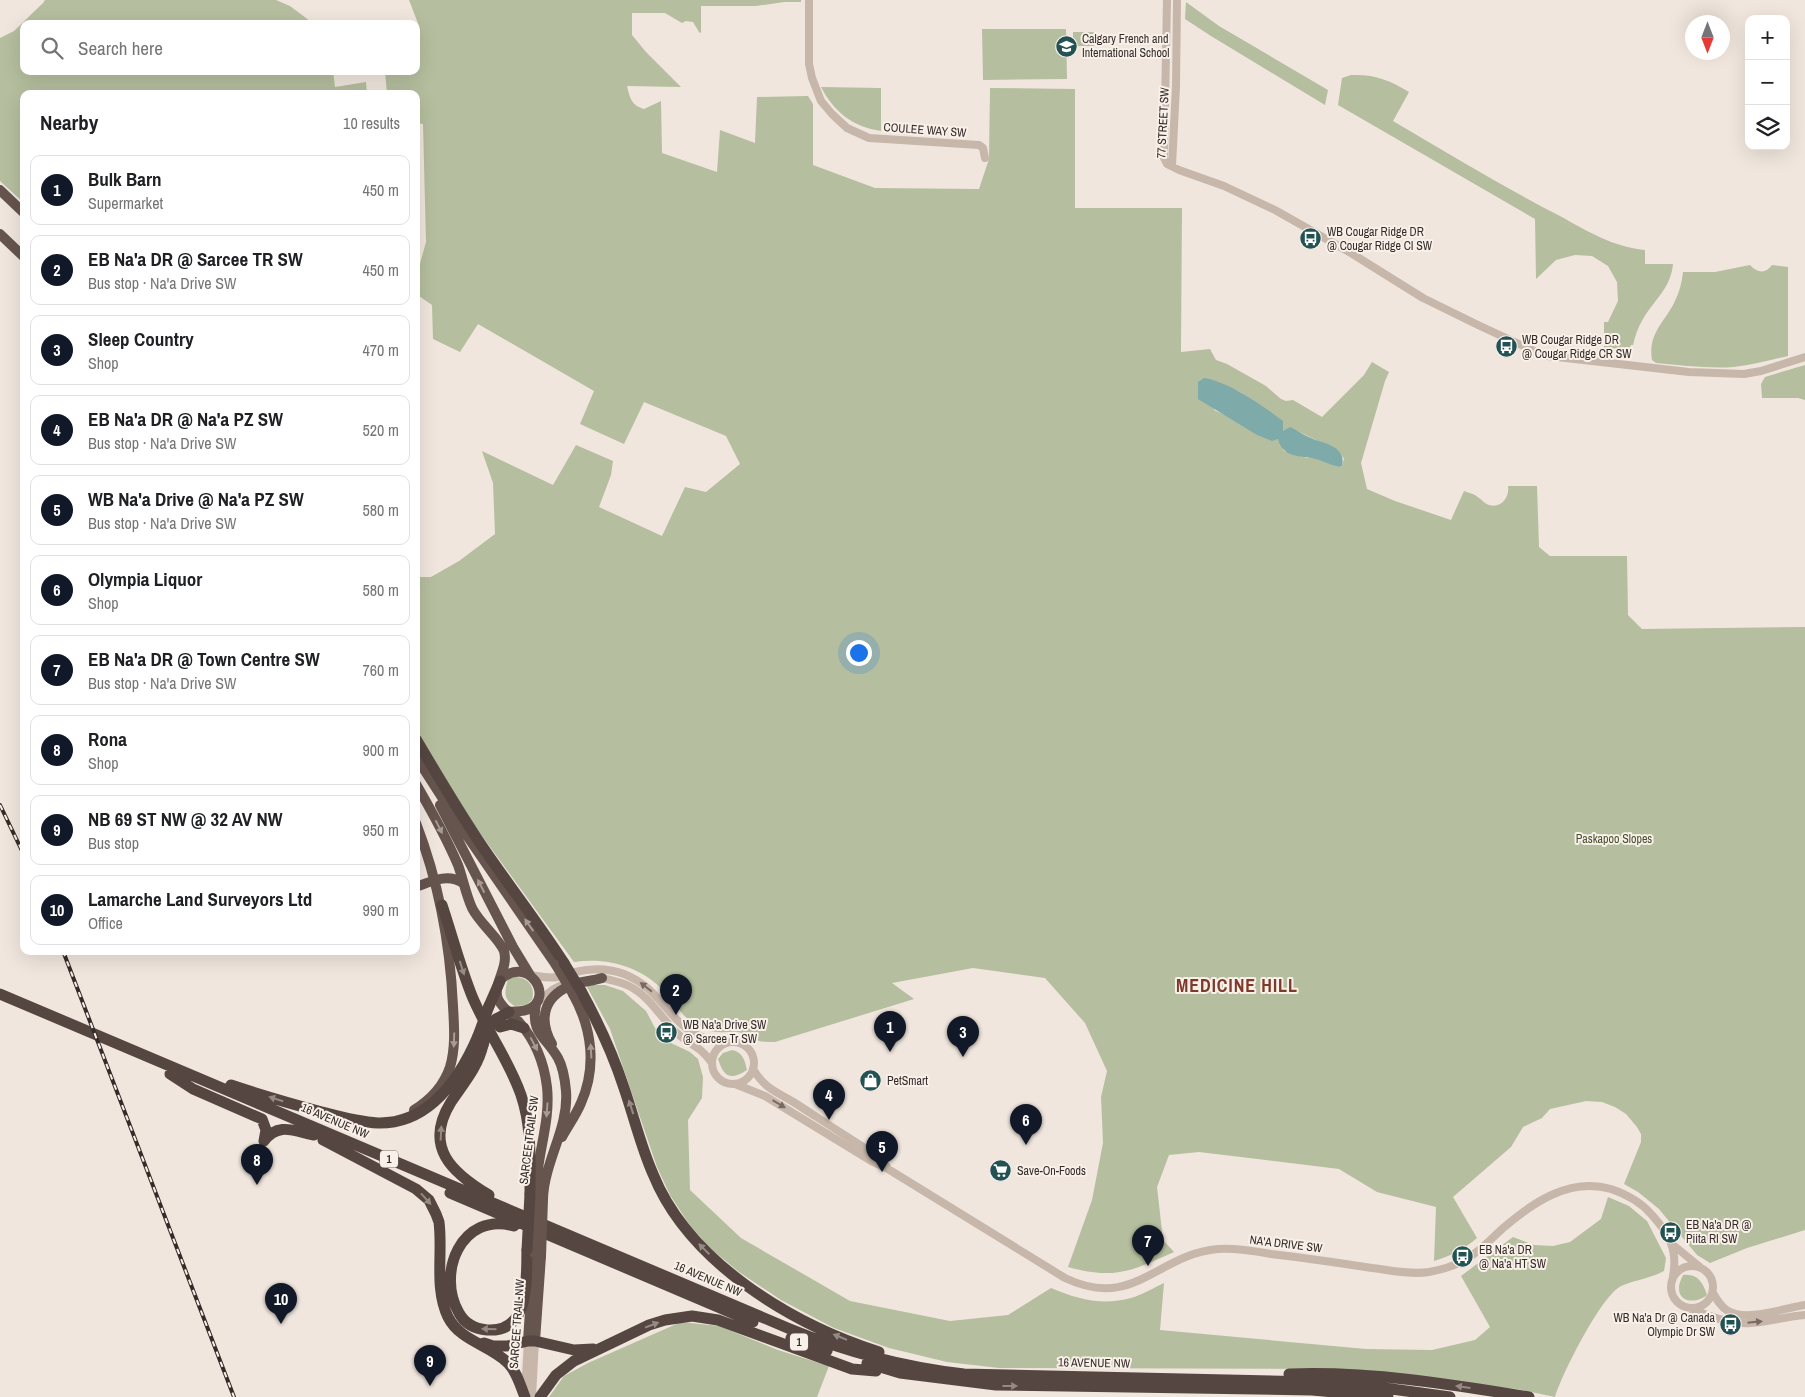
<!DOCTYPE html>
<html lang="en">
<head>
<meta charset="utf-8">
<style>
  :root { --surface:#fff; --page:#f2f2f2; --text:#202124; --muted:#757577; --line:#e0e0e0; --accent:#111827 }
  body { margin:0; font-family:"Archivo Narrow",sans-serif; background:var(--page); color:var(--text) }
  .controls { position:absolute; right:15px; top:15px; display:grid; overflow:hidden; border-radius:10px; box-shadow:0 5px 20px #0002 }
  .controls button { width:45px; height:45px; display:grid; place-items:center; padding:0; border:0; border-bottom:1px solid var(--line); background:var(--surface); color:var(--text); font:25px sans-serif }
  .compass { position:absolute; left:1685px; top:15px; width:45px; height:45px; border-radius:50%; background:var(--surface); box-shadow:0 5px 20px #0002; rotate:180deg }
  .you { position:absolute; left:858px; top:652px; width:18px; height:18px; margin:-12px; border:4px solid #fff; border-radius:50%; background:#1a73e8; box-shadow:0 0 0 8px #1a73e833 }
  .badge { display:grid; place-items:center; width:32px; height:32px; border-radius:50%; background:var(--accent); color:#fff; font-size:16px; font-weight:700 }
  .pin { position:absolute; translate:-50% -41px; filter:drop-shadow(0 1px 2px #0008) }
  .pin::after { content:''; position:absolute; top:26px; width:18px; height:15px; background:inherit; clip-path:polygon(0 0,100% 0,50% 100%) }
  .list { margin:0; padding:0; list-style:none }
  h2 { display:flex; justify-content:space-between; align-items:center; height:65px; margin:0; padding:0 20px; font-size:21px }
  h2 small { font-size:16px; font-weight:400; color:var(--muted) }
  .list li { display:grid; grid-template-columns:32px 1fr auto; gap:15px; align-items:center; box-sizing:border-box; height:70px; margin:0 10px 10px; padding:0 10px; border:1px solid var(--line); border-radius:10px }
  .list b { display:block; font-size:19px; white-space:nowrap }
  .list p { margin:0; font-size:16px; white-space:nowrap; color:var(--muted) }
  .list em { font-size:16px; font-style:normal; color:var(--muted) }
  .icon { flex:none; width:28px; height:28px; fill:none; stroke:currentColor; stroke-width:2; stroke-linecap:round; stroke-linejoin:round }
  .map { position:relative; flex:none; width:1805px; height:1397px; overflow:hidden }
  .search { position:absolute; background:var(--surface); box-shadow:0 5px 20px #0002; left:20px; top:20px; width:400px; height:55px; display:flex; align-items:center; gap:12px; box-sizing:border-box; padding:0 18px; border-radius:10px; color:var(--muted); font-size:19px }
  .panel { position:absolute; background:var(--surface); box-shadow:0 5px 20px #0002; left:20px; top:90px; width:400px; height:865px; border-radius:10px }
  .map>svg:first-child { display:block }
</style>
</head>
<body>
<div class="map">
<svg width="1805" height="1397" viewBox="0 0 1805 1397">
  <rect width="100%" height="100%" fill="#f0e6dd"/>
  <path fill="#b5be9e" fill-rule="evenodd" d="M45,0H276L290,6L314,24H24V71H333L335,87L366,82L367,94H24V203L0,181V38L14,31L43,3Z
    M409,0H801V2H784L756,6H701V33L699,32L693,22L686,21L682,23L665,13H632V35L646,52L681,87L627,86C630,98 631,105 644,109L661,101L662,153L717,172L720,130L755,143L757,97L808,96L813,104V165L875,188L979,189L989,159L990,88L1075,89V208H1182L1181,352L1210,349L1216,360L1227,364L1266,386L1281,399L1286,401L1293,400L1322,417L1364,375L1372,362L1389,372L1385,381L1361,463L1367,489L1395,501L1451,520L1464,491C1469,493 1475,494 1479,498C1482,500 1485,504 1489,505C1501,509 1510,497 1508,486H1537L1539,547L1550,556H1627L1628,615L1642,629L1805,627V1230L1747,1248L1710,1263L1697,1255L1659,1209L1638,1192L1624,1184L1641,1142V1134L1637,1127L1626,1114L1615,1107L1602,1102L1586,1101L1550,1109L1542,1118L1523,1127L1511,1147L1453,1197L1477,1238C1464,1249 1451,1256 1434,1261L1436,1207L1377,1192L1339,1169L1199,1152L1169,1155L1157,1187L1163,1240L1174,1252C1131,1271 1116,1280 1068,1267L1092,1200L1103,1143L1101,1097L1107,1071L1085,1023L1045,978L973,968L892,983L914,999L775,1042C770,1042 764,1042 759,1041C753,1039 748,1035 742,1033C734,1030 727,1033 719,1032C709,1032 698,1027 690,1021C680,1013 674,1001 665,992C642,967 608,957 574,962L474,825L440,771L416,728V577H431L459,561L495,534L493,483L482,451L553,485L576,445L613,461L611,475L599,507L662,536L685,487L706,492L740,464L726,436L644,402L624,444L580,424L594,391L478,324L460,352L433,339L432,305L419,296L416,278L426,242L423,124L416,123V94H387L385,71H416V28L419,26ZM1230,388L1242,393L1282,421L1283,431L1293,429L1339,451L1344,459L1342,466L1339,467L1314,458H1307L1284,451L1278,439L1214,410Z
    M1186,2L1219,26L1328,90L1325,105L1211,36L1185,19Z
    M982,29H1066L1067,79L983,80Z
    M1073,32H1094V46H1073Z
    M1351,75C1374,74 1390,80 1409,92L1393,121C1448,153 1503,187 1560,216C1587,231 1613,247 1645,250V264H1673C1671,288 1654,300 1643,319C1638,327 1635,336 1633,345H1631L1629,349L1604,348V322H1608L1618,301L1617,282L1608,266L1592,256L1575,255L1556,260L1536,279L1535,219L1338,105L1342,78Z
    M821,87L881,88V131C853,127 834,112 821,87Z
    M1750,265C1757,273 1766,274 1772,265L1788,267V356C1770,360 1753,365 1734,367C1708,369 1682,365 1656,363L1652,360C1648,334 1663,324 1674,303C1679,293 1682,283 1683,272H1715Z
    M1805,365V400L1798,398H1762L1761,384L1765,377Z
    M513,977C527,976 536,986 532,1000L526,1005L515,1006C502,999 505,991 508,979Z
    M586,985H605L623,991L646,1011L655,1028L671,1043L690,1052L698,1059L703,1077L702,1098L688,1120L690,1190L741,1238L850,1301L950,1321L1008,1315L1051,1288C1077,1299 1102,1306 1131,1298C1142,1295 1153,1288 1164,1283L1160,1330L1366,1349L1432,1350L1475,1340L1490,1327L1461,1276L1513,1237L1534,1245L1553,1246L1570,1242L1601,1219L1608,1197L1629,1206L1647,1221L1666,1258L1664,1271C1651,1278 1635,1280 1621,1286C1601,1296 1562,1374 1555,1397L1517,1389L1334,1369L999,1368L947,1362L889,1348L834,1328L781,1300L739,1272L710,1248L689,1224L670,1195L657,1167L610,1029Z
    M732,1050C743,1052 745,1061 747,1070C730,1081 724,1077 718,1059L723,1053Z
    M1683,1275C1697,1273 1703,1282 1707,1295C1698,1303 1678,1304 1679,1287C1679,1284 1681,1279 1683,1275Z
    M681,1322L719,1326L778,1350L829,1366L817,1397H549L564,1376L588,1363Z"/>
  <path fill="#7faaaa" d="M1204,378C1229,382 1262,405 1283,421V431L1290,427C1297,430 1303,435 1311,438C1324,444 1347,446 1342,466L1339,467C1330,465 1321,460 1312,458C1297,456 1282,456 1278,439L1272,441L1257,435L1198,399V382Z"/>
  <g fill="none" stroke-linecap="round" stroke-linejoin="round">
    <path stroke="#c7b6aa" stroke-width="8" d="M809,0V64L812,78L821,101L832,114L847,128L869,138L979,145L983,148L985,158
      M1167,0L1164,158L1167,164L1179,170L1224,186L1275,210L1351,253L1423,298L1478,325L1536,352L1548,356L1689,372L1744,374L1761,371L1805,357
      M1172,166L1176,86L1177,0
      M530,975C538,976 548,979 557,977C563,976 569,973 575,972C591,968 608,968 624,974C670,992 668,1037 726,1043
      M599,977C609,980 619,981 629,986C651,997 661,1019 679,1035C692,1046 701,1047 712,1063
      M537,1003L552,990L571,980
      M712 1063a21 21 0 1 1 42 0a21 21 0 1 1-42 0Z
      M753,1069C766,1090 776,1091 795,1103C823,1121 850,1139 878,1156L887,1167
      M735,1084L765,1096L873,1162L888,1169L1065,1278C1134,1311 1157,1254 1218,1249C1236,1248 1254,1251 1271,1254C1305,1258 1339,1263 1372,1268C1390,1270 1410,1275 1429,1272C1440,1270 1451,1267 1461,1262C1477,1254 1489,1241 1502,1229C1532,1203 1569,1177 1611,1189C1626,1194 1641,1202 1652,1215C1669,1234 1678,1250 1673,1276
      M1673,1245L1700,1267
      M1671 1287a21 21 0 1 1 42 0a21 21 0 1 1-42 0Z
      M1713,1293C1717,1300 1721,1307 1728,1311C1747,1322 1784,1308 1805,1305
      M1691,1309C1710,1316 1731,1325 1751,1323C1769,1322 1787,1316 1805,1315
      M525,1392L528,1341
      M532,1397L535,1341"/>
    <path stroke="#66544e" stroke-width="10" d="M0,190L24,213
      M0,234L24,257
      M418,760L465,833L556,965
      M416,784C431,810 446,837 458,865C463,879 466,895 472,908C480,924 499,938 504,951C509,968 492,985 498,999C502,1008 512,1015 519,1022C535,1040 544,1062 547,1087C551,1124 535,1159 536,1196
      M440,805L513,947L530,975
      M416,887C432,881 448,873 463,883
      M501,979C528,955 555,997 529,1009C523,1012 516,1011 509,1012
      M536,1004C530,1033 546,1037 558,1058C563,1067 565,1080 566,1091C569,1128 544,1162 543,1199
      M552,1044C537,1017 545,994 575,984C584,981 593,981 602,978
      M414,1110C430,1100 444,1085 450,1067C456,1047 454,1025 453,1006C450,941 439,883 416,823
      M562,1137C568,1126 576,1115 581,1103C597,1067 592,1028 573,994
      M528,1341L534,1253
      M535,1341L541,1256"/>
    <path stroke="#554641" stroke-width="11" d="M416,739C436,773 456,807 478,840C506,882 537,921 564,963
      M442,905C452,935 460,966 472,996C486,1030 509,1060 521,1095C532,1127 530,1160 530,1194
      M581,991C598,1022 613,1054 624,1088C634,1117 641,1147 653,1174C689,1263 792,1324 879,1352
      M0,994L790,1329C846,1352 904,1367 964,1374L1316,1382L1377,1387L1450,1397
      M489,1006L500,981
      M496,1019L509,1012
      M500,1027L511,1024L524,1028
      M483,1045C478,1067 463,1084 451,1102C423,1147 452,1173 489,1195
      M170,1074L193,1089L262,1119L266,1130L264,1141
      M231,1085C261,1095 292,1104 322,1112C341,1117 359,1122 378,1123C430,1124 460,1078 478,1036
      M323,1140L416,1189L429,1200L436,1214L439,1222C443,1253 434,1288 448,1317C460,1341 490,1345 508,1363C517,1372 520,1385 525,1397
      M264,1141C278,1122 294,1131 314,1135
      M450,1193L753,1322
      M514,1226C461,1211 436,1274 459,1313C465,1324 476,1329 487,1330C531,1333 526,1279 527,1250
      M791,1338L827,1351
      M484,1343L493,1346H507L528,1341H535L574,1350L593,1349
      M867,1363L900,1373L996,1385L1312,1390L1388,1397
      M1289,1374C1369,1371 1449,1384 1529,1397
      M540,1397L556,1375L574,1361L649,1325L665,1320L692,1316L718,1320L852,1369L876,1371"/>
    <defs>
      <path id="rail" d="M0,805L24,855
        M63,951L234,1397"/>
    </defs>
    <use href="#rail" stroke="#352c29" stroke-width="4"/>
    <use href="#rail" stroke="#f8f0e9" stroke-width="2" stroke-dasharray="5.5" stroke-linecap="butt"/>
    <path stroke="#66544e" stroke-width="10" d="M556,965L573,994
      M534,1253L536,1196
      M541,1256L543,1199"/>
    <path stroke="#554641" stroke-width="11" d="M564,963L581,991
      M478,1036L489,1006
      M483,1045L488,1030L496,1019
      M527,1250L530,1194"/>
  </g>
  <defs><path id="oneway-solid" d="M-6-.8H1V-3.2L6.5 0L1 3.2V.8H-6Z" transform="scale(1.25)"/></defs>
  <g fill="#a89a94">
    <use href="#oneway-solid" transform="translate(439 827) rotate(63)"/>
    <use href="#oneway-solid" transform="translate(481 886) rotate(-117)"/>
    <use href="#oneway-solid" transform="translate(529 925) rotate(-125)"/>
    <use href="#oneway-solid" transform="translate(454 1040) rotate(92)"/>
    <use href="#oneway-solid" transform="translate(534 1044) rotate(62)"/>
    <use href="#oneway-solid" transform="translate(591 1051) rotate(-93)"/>
    <use href="#oneway-solid" transform="translate(547 1110) rotate(94)"/>
  </g>
  <g fill="#968a84">
    <use href="#oneway-solid" transform="translate(462 968) rotate(72)"/>
    <use href="#oneway-solid" transform="translate(276 1099) rotate(-163)"/>
    <use href="#oneway-solid" transform="translate(631 1107) rotate(-108)"/>
    <use href="#oneway-solid" transform="translate(441 1133) rotate(-87)"/>
    <use href="#oneway-solid" transform="translate(426 1199) rotate(48)"/>
    <use href="#oneway-solid" transform="translate(704 1249) rotate(-136)"/>
    <use href="#oneway-solid" transform="translate(652 1325) rotate(-21)"/>
    <use href="#oneway-solid" transform="translate(489 1329) rotate(-179)"/>
    <use href="#oneway-solid" transform="translate(840 1337) rotate(-158)"/>
    <use href="#oneway-solid" transform="translate(1010 1386)"/>
    <use href="#oneway-solid" transform="translate(1463 1387) rotate(-172)"/>
  </g>
  <g fill="#776a63">
    <use href="#oneway-solid" transform="translate(646 987) rotate(-142)"/>
    <use href="#oneway-solid" transform="translate(779 1104) rotate(31)"/>
    <use href="#oneway-solid" transform="translate(1755 1322) rotate(-6)"/>
  </g>
  <defs>
    <symbol id="school-disc" viewBox="-11 -11 22 22"><circle r="9.5" fill="#225253" stroke="#f8f0e9"/><path d="M0-5L7-2L0 1L-7-2ZM-4 1L0 2.5L4 1V4Q0 6-4 4Z" fill="#fff"/></symbol>
    <symbol id="bus-disc" viewBox="-11 -11 22 22"><circle r="9.5" fill="#225253" stroke="#f8f0e9"/><path d="M-5-6H5V4H4V6H2V4H-2V6H-4V4H-5ZM-3.5-4V0h7V-4ZM-3.5 1.2v1.5H-2V1.2ZM2 1.2v1.5H3.5V1.2Z" fill="#fff"/></symbol>
    <symbol id="shop-disc" viewBox="-11 -11 22 22"><circle r="9.5" fill="#225253" stroke="#f8f0e9"/><path d="M-5-2.5h2.3a2.7 3.5 0 0 1 5.4 0H5L5.5 6h-11ZM-1.5-2.5h3a1.5 2.3 0 0 0-3 0Z" fill="#fff"/></symbol>
    <symbol id="supermarket-disc" viewBox="-11 -11 22 22"><circle r="9.5" fill="#225253" stroke="#f8f0e9"/><path d="M-6-5.5h2.5l.6 2H6L4.5 2H-2.5L-4.4-4H-6ZM-1.5 3.2a1.3 1.3 0 1 0 .1 0ZM3 3.2a1.3 1.3 0 1 0 .1 0Z" fill="#fff"/></symbol>
  </defs>
  <g fill-rule="evenodd">
    <use href="#school-disc" x="1054" y="34" width="25" height="25"/>
    <use href="#bus-disc" x="1298" y="226" width="25" height="25"/>
    <use href="#bus-disc" x="1494" y="334" width="25" height="25"/>
    <use href="#bus-disc" x="654" y="1020" width="25" height="25"/>
    <use href="#shop-disc" x="858" y="1068" width="25" height="25"/>
    <use href="#supermarket-disc" x="988" y="1158" width="25" height="25"/>
    <use href="#bus-disc" x="1658" y="1220" width="25" height="25"/>
    <use href="#bus-disc" x="1450" y="1244" width="25" height="25"/>
    <use href="#bus-disc" x="1718" y="1312" width="25" height="25"/>
  </g>
  <g text-anchor="middle" dominant-baseline="central" stroke-width="4" stroke-linejoin="round" paint-order="stroke">
    <g fill="#f8f0e9" stroke="#706763" stroke-width="1">
      <rect x="380" y="1150.5" width="18" height="17" rx="4"/>
      <rect x="790" y="1333.5" width="18" height="17" rx="4"/>
    </g>
    <g font-size="11" font-weight="bold" fill="#352c29">
      <text x="389" y="1159">1</text>
      <text x="799" y="1342">1</text>
    </g>
    <g font-size="12" fill="#352c29" stroke="#f8f0e9" text-anchor="start">
      <text x="1082" y="39">Calgary French and<tspan x="1082" dy="14">International School</tspan></text>
      <text x="1327" y="232">WB Cougar Ridge DR<tspan x="1327" dy="14">@ Cougar Ridge CI SW</tspan></text>
      <text x="1522" y="340">WB Cougar Ridge DR<tspan x="1522" dy="14">@ Cougar Ridge CR SW</tspan></text>
      <text x="683" y="1025">WB Na'a Drive SW<tspan x="683" dy="14">@ Sarcee Tr SW</tspan></text>
      <text x="887" y="1081">PetSmart</text>
      <text x="1017" y="1171">Save-On-Foods</text>
      <text x="1686" y="1225">EB Na'a DR @<tspan x="1686" dy="14">Piita RI SW</tspan></text>
      <text x="1479" y="1250">EB Na'a DR<tspan x="1479" dy="14">@ Na'a HT SW</tspan></text>
      <text x="1715" y="1318" text-anchor="end">WB Na'a Dr @ Canada<tspan x="1715" dy="14">Olympic Dr SW</tspan></text>
    </g>
    <g font-size="12" fill="#352c29" stroke="#f8f0e9">
      <text transform="translate(1163 123) rotate(-87)">77 STREET SW</text>
      <text transform="translate(925 130) rotate(4)">COULEE WAY SW</text>
      <text transform="translate(335 1121) rotate(23)">16 AVENUE NW</text>
      <text transform="translate(529 1140) rotate(-83)">SARCEE TRAIL SW</text>
      <text transform="translate(1286 1244) rotate(7)">NA'A DRIVE SW</text>
      <text transform="translate(708 1279) rotate(23)">16 AVENUE NW</text>
      <text transform="translate(517 1324) rotate(-86)">SARCEE TRAIL NW</text>
      <text transform="translate(1094 1363) rotate(1)">16 AVENUE NW</text>
    </g>
    <g font-size="12" fill="#46512f" stroke="#f8f0e9">
      <text x="1614" y="839">Paskapoo Slopes</text>
    </g>
    <g font-size="18" font-weight="bold" letter-spacing="1" fill="#7d3929" stroke="#f8f0e9">
      <text x="1237" y="985">MEDICINE HILL</text>
    </g>
  </g>
</svg>
<div class="controls">
<button>+</button>
<button>−</button>
<button><svg class="icon" aria-label="layers" viewBox="0 0 24 24"><path d="M12 4l9 5-9 5-9-5zM3 14l9 5 9-5"/></svg></button>
</div>
<svg class="compass" viewBox="-18 -18 36 36"><path d="M0-13l5 13h-10z" fill="#e53935"/><path d="M0 13l5-13h-10z" fill="#757577"/></svg>
<div class="you"></div>
<div class="pin badge" style="left:890px;top:1052px">1</div>
<div class="pin badge" style="left:676px;top:1015px">2</div>
<div class="pin badge" style="left:963px;top:1057px">3</div>
<div class="pin badge" style="left:829px;top:1120px">4</div>
<div class="pin badge" style="left:882px;top:1172px">5</div>
<div class="pin badge" style="left:1026px;top:1145px">6</div>
<div class="pin badge" style="left:1148px;top:1266px">7</div>
<div class="pin badge" style="left:257px;top:1185px">8</div>
<div class="pin badge" style="left:430px;top:1386px">9</div>
<div class="pin badge" style="left:281px;top:1324px">10</div>
<div class="search"><svg class="icon" aria-label="search" viewBox="0 0 24 24"><circle cx="10" cy="10" r="6"/><path d="M15 15l6 6"/></svg>Search here</div>
<section class="panel">
<h2>Nearby<small>10 results</small></h2>
<ul class="list">
<li><span class="badge">1</span><div><b>Bulk Barn</b><p>Supermarket</p></div><em>450 m</em></li>
<li><span class="badge">2</span><div><b>EB Na'a DR @ Sarcee TR SW</b><p>Bus stop · Na'a Drive SW</p></div><em>450 m</em></li>
<li><span class="badge">3</span><div><b>Sleep Country</b><p>Shop</p></div><em>470 m</em></li>
<li><span class="badge">4</span><div><b>EB Na'a DR @ Na'a PZ SW</b><p>Bus stop · Na'a Drive SW</p></div><em>520 m</em></li>
<li><span class="badge">5</span><div><b>WB Na'a Drive @ Na'a PZ SW</b><p>Bus stop · Na'a Drive SW</p></div><em>580 m</em></li>
<li><span class="badge">6</span><div><b>Olympia Liquor</b><p>Shop</p></div><em>580 m</em></li>
<li><span class="badge">7</span><div><b>EB Na'a DR @ Town Centre SW</b><p>Bus stop · Na'a Drive SW</p></div><em>760 m</em></li>
<li><span class="badge">8</span><div><b>Rona</b><p>Shop</p></div><em>900 m</em></li>
<li><span class="badge">9</span><div><b>NB 69 ST NW @ 32 AV NW</b><p>Bus stop</p></div><em>950 m</em></li>
<li><span class="badge">10</span><div><b>Lamarche Land Surveyors Ltd</b><p>Office</p></div><em>990 m</em></li>
</ul>
</section>
</div>
</body>
</html>
